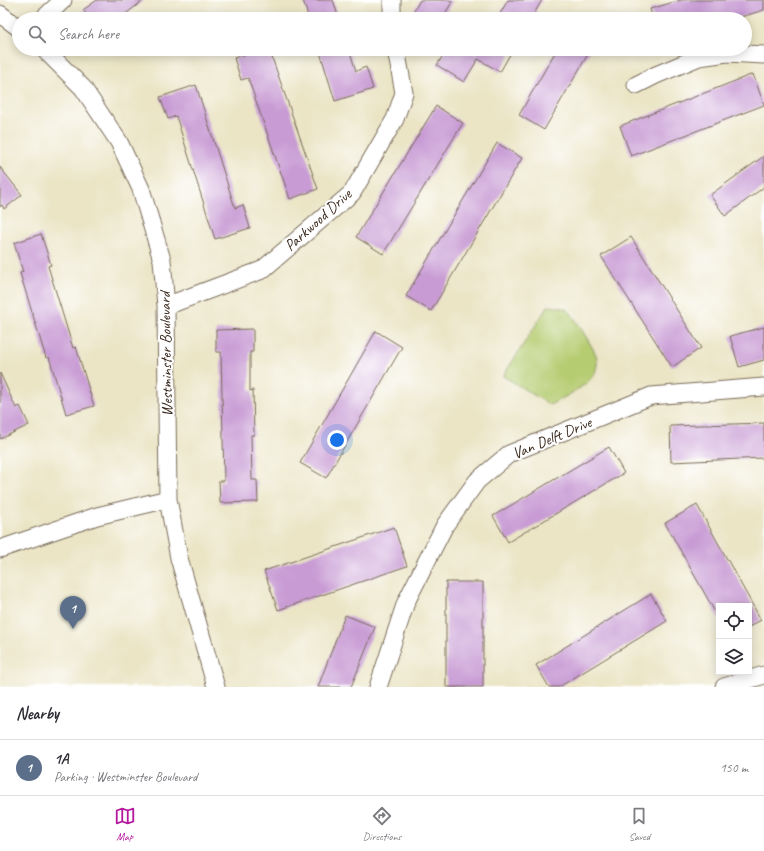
<!DOCTYPE html>
<html lang="en">
<head>
<meta charset="utf-8">
<style>
  :root { --surface:#fff; --page:#f7f7f7; --text:#2b2b33; --muted:#7c7c81; --line:#e1e1e2; --accent:#b5179e }
  body { margin:0; font-family:Caveat,sans-serif; background:var(--page); color:var(--text) }
  .controls { position:absolute; right:12px; bottom:12px; display:grid; overflow:hidden; border-radius:0px; box-shadow:0 2px 10px #0003 }
  .controls button { width:36px; height:36px; display:grid; place-items:center; padding:0; border:0; border-bottom:1px solid var(--line); background:var(--surface); color:var(--text); font:20px sans-serif }
  .you { position:absolute; left:337px; top:440px; width:14px; height:14px; margin:-10px; border:3px solid #fff; border-radius:50%; background:#1a73e8; box-shadow:0 0 0 6px #1a73e833 }
  .badge { display:grid; place-items:center; width:26px; height:26px; border-radius:50%; background:var(--accent); color:#fff; font-size:13px; font-weight:700 }
  .pin { position:absolute; translate:-50% -33px; filter:drop-shadow(0 1px 2px #0008) }
  .pin::after { content:''; position:absolute; top:21px; width:14px; height:12px; background:inherit; clip-path:polygon(0 0,100% 0,50% 100%) }
  .list { margin:0; padding:0; list-style:none }
  h2 { display:flex; justify-content:space-between; align-items:center; height:52px; margin:0; padding:0 16px; font-size:17px }
  h2 small { font-size:13px; font-weight:400; color:var(--muted) }
  .list li { display:grid; grid-template-columns:26px 1fr auto; gap:12px; align-items:center; box-sizing:border-box; height:56px; padding:0 16px; border-top:1px solid var(--line) }
  .list b { display:block; font-size:15px; white-space:nowrap }
  .list p { margin:0; font-size:13px; white-space:nowrap; color:var(--muted) }
  .list em { font-size:13px; font-style:normal; color:var(--muted) }
  .icon { flex:none; width:22px; height:22px; fill:none; stroke:currentColor; stroke-width:2; stroke-linecap:round; stroke-linejoin:round }
  .map { position:relative; flex:none; width:764px; height:687px; overflow:hidden }
  .search { position:absolute; background:var(--surface); box-shadow:0 2px 10px #0003; left:12px; right:12px; top:12px; height:44px; display:flex; align-items:center; gap:10px; box-sizing:border-box; padding:0 14px; border-radius:22px; color:var(--muted); font-size:15px }
  .sheet { height:108px; background:var(--surface) }
  nav { display:flex; justify-content:space-around; align-items:center; box-sizing:border-box; height:56px; border-top:1px solid var(--line); background:var(--surface); font-size:11px; color:var(--muted) }
  nav a { display:grid; justify-items:center; gap:2px }
  nav .on { color:var(--accent) }
  .map>svg:first-child { display:block }
</style>
</head>
<body>
<div class="map">
<svg width="764" height="687" viewBox="0 0 764 687">
  <rect width="100%" height="100%" fill="#fff"/>
  <filter id="ink" filterUnits="userSpaceOnUse"><feTurbulence type="fractalNoise" baseFrequency=".025" numOctaves="2"/><feDisplacementMap in="SourceGraphic" scale="8" xChannelSelector="R" yChannelSelector="G"/><feConvolveMatrix kernelMatrix="1 2 1 2 8 2 1 2 1" color-interpolation-filters="sRGB"/></filter>
  <filter id="wash" filterUnits="userSpaceOnUse"><feTurbulence type="fractalNoise" baseFrequency=".012" numOctaves="4" result="noise"/><feDisplacementMap in="SourceGraphic" scale="16" xChannelSelector="R" yChannelSelector="G"/><feGaussianBlur stdDeviation="0.9" result="paint"/><feColorMatrix in="noise" values="0 0 0 0 0 0 0 0 0 0 0 0 0 0 0 0 0 1.4 0 .05"/><feComposite in="paint" operator="in"/></filter>
  <g filter="url(#wash)">
    <rect width="100%" height="100%" fill="#ebe5c6"/>
    <path fill="#b5cc71" stroke="#787b48" d="M548,306C555,307 563,306 569,311C572,313 595,351 596,355C598,360 597,368 595,373C587,387 564,397 550,405L503,376Z"/>
    <g id="blocks">
      <path fill="#c89bd4" d="M97,0H144L119,19H90L83,10Z
        M303,0H333L339,19H309Z
        M420,0H449L452,2L442,19H420L412,14Z
        M508,0H542L531,19H497Z
        M681,0H764V10L734,19H653L650,9Z
        M261,49H269L318,189L290,199L248,78L241,80L234,58Z
        M319,49H349L356,71L366,67L373,89L335,101Z
        M447,49H467L476,55L480,49H513L500,72L478,59L464,82L437,65Z
        M557,49H591L544,130L519,115Z
        M753,74L764,105L631,156L620,126Z
        M196,85L235,208L243,205L250,228L215,239L176,116L168,119L160,97Z
        M436,106L463,123L383,254L356,237Z
        M497,143L522,158L431,311L406,296Z
        M764,156V187L725,216L710,195Z
        M0,167L22,195L4,209L2,205L0,207Z
        M41,234L51,265L48,266L73,348L76,347L94,406L66,414L49,357L46,358L20,273L23,272L14,243Z
        M631,237L701,348L672,367L601,256Z
        M764,327V360L739,367L730,336Z
        M253,329V352H250V391L253,390L254,435H251L252,480H257L258,502L220,503L219,481H224L221,352H216V330Z
        M376,331L402,347L326,478L300,463Z
        M0,373L16,408L20,406L29,425L0,439Z
        M764,423V458L671,462L670,426Z
        M609,447L624,473L508,542L493,516Z
        M697,505L761,620L749,627V606H719V619L665,523Z
        M394,527L407,566L278,610L264,571Z
        M446,582H483V687H446Z
        M651,594L667,621L559,687H549L536,665Z
        M345,615L375,627L351,687H318Z"/>
    </g>
  </g>
  <g filter="url(#ink)">
    <use href="#blocks" fill-opacity="0" stroke="#796b59" stroke-width="1"/>
    <g fill="none" stroke-linecap="round" stroke-linejoin="round">
      <defs>
        <path id="minor" d="M0,14L19,28
          M43,19L63,0
          M392,19V0
          M44,49L83,88L119,142L141,189L162,260L166,306L168,499L179,558L216,687
          M636,85L656,75L699,57L727,53L764,55
          M166,306L262,270L352,193L395,119L404,93L396,49
          M0,549L97,516L168,499
          M378,687L406,602L445,525L477,481L509,454L651,396L764,387
          M724,687L764,675"/>
      </defs>
      <use href="#minor" stroke="#796b59" stroke-width="19"/>
      <use href="#minor" stroke="#fff" stroke-width="17"/>
    </g>
  </g>
  <g text-anchor="middle" dominant-baseline="central" stroke-width="4" stroke-linejoin="round" paint-order="stroke">
    <g font-size="16" fill="#3b2a1e" stroke="#fff">
      <text transform="translate(318 220) rotate(-42)">Parkwood Drive</text>
      <text transform="translate(166 354) rotate(-91)">Westminster Boulevard</text>
      <text transform="translate(552 438) rotate(-23)">Van Delft Drive</text>
    </g>
  </g>
</svg>
<div class="controls">
<button><svg class="icon" aria-label="locate" viewBox="0 0 24 24"><circle cx="12" cy="12" r="6"/><path d="M12 2v4M12 18v4M2 12h4M18 12h4"/></svg></button>
<button><svg class="icon" aria-label="layers" viewBox="0 0 24 24"><path d="M12 4l9 5-9 5-9-5zM3 14l9 5 9-5"/></svg></button>
</div>
<div class="you"></div>
<div class="pin badge" style="left:73px;top:629px;background:#5c6f8a">1</div>
<div class="search"><svg class="icon" aria-label="search" viewBox="0 0 24 24"><circle cx="10" cy="10" r="6"/><path d="M15 15l6 6"/></svg>Search here</div>
</div>
<section class="sheet">
<h2>Nearby<small></small></h2>
<ul class="list">
<li><span class="badge" style="background:#5c6f8a">1</span><div><b>1A</b><p>Parking · Westminster Boulevard</p></div><em>150 m</em></li>
</ul>
</section>
<nav>
<a class="on"><svg class="icon" aria-label="map" viewBox="0 0 24 24"><path d="M3 6l6-2 6 2 6-2v14l-6 2-6-2-6 2zM9 4v14M15 6v14"/></svg>Map</a>
<a><svg class="icon" aria-label="directions" viewBox="0 0 24 24"><path d="M12 3l9 9-9 9-9-9zM9 14v-3h6M13 9l2 2-2 2"/></svg>Directions</a>
<a><svg class="icon" aria-label="saved" viewBox="0 0 24 24"><path d="M7 4h10v16l-5-4-5 4z"/></svg>Saved</a>
</nav>
</body>
</html>
